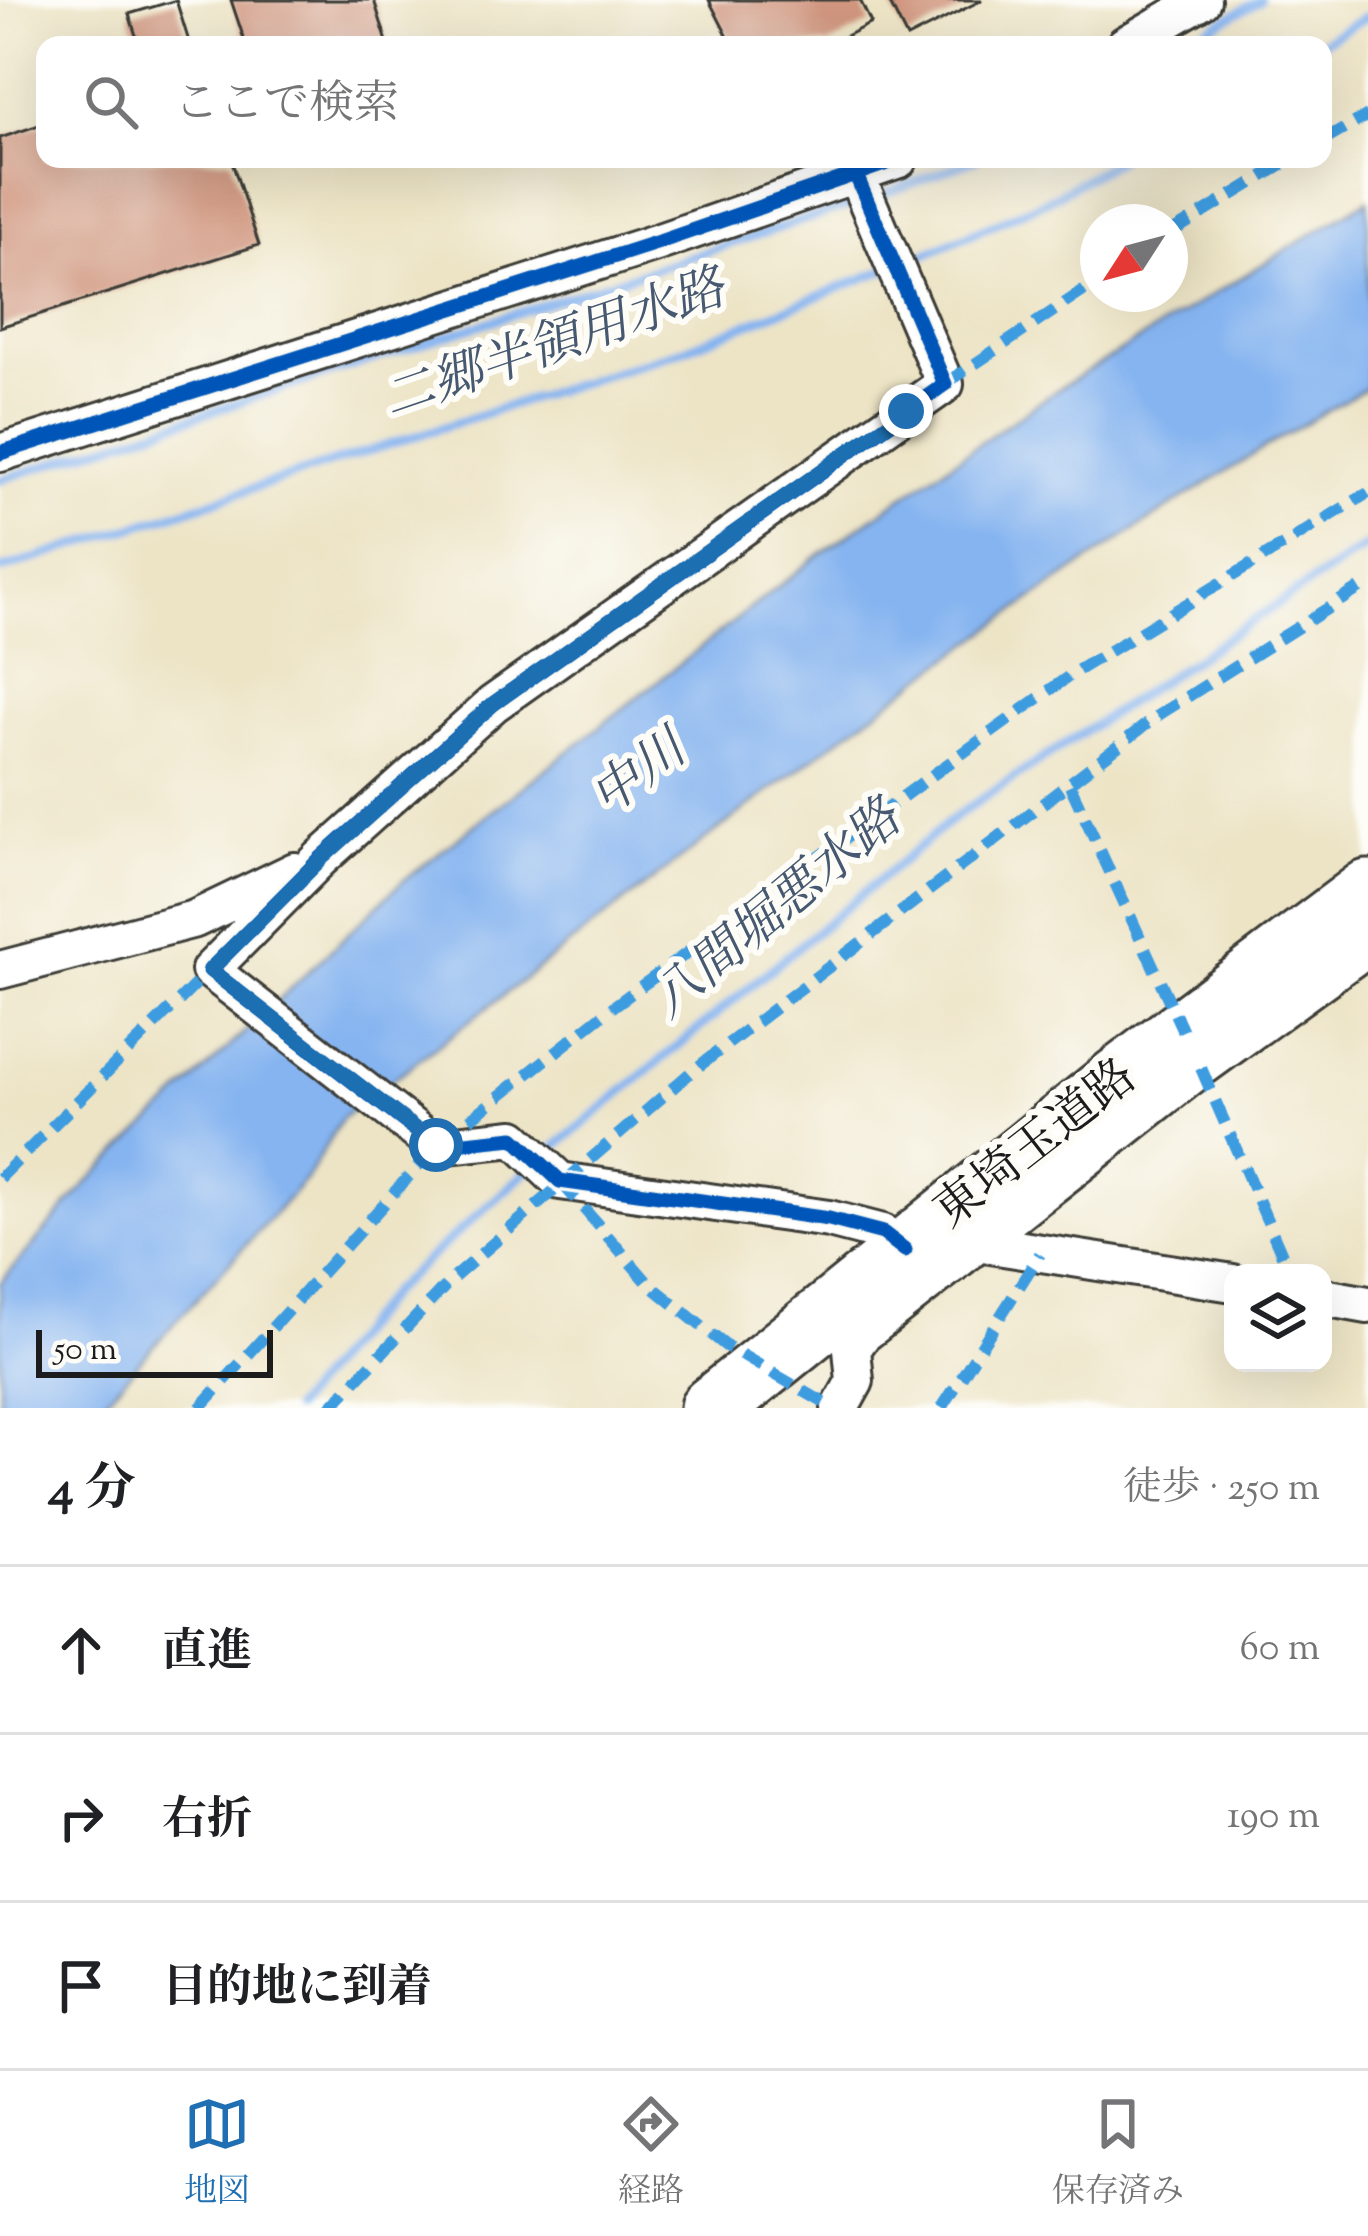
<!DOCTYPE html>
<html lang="ja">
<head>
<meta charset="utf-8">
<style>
  :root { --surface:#fff; --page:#f6f6f6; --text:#202124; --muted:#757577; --line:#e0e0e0; --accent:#1f6fb2 }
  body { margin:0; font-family:"Sorts Mill Goudy","Noto Serif JP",serif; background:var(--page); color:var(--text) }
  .controls { position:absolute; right:36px; bottom:36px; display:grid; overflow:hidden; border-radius:24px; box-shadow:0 12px 48px #0002 }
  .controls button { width:108px; height:108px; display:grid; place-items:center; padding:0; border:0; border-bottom:3px solid var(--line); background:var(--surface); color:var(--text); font:60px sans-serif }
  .compass { position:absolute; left:1080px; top:204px; width:108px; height:108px; border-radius:50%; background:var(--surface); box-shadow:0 12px 48px #0002; rotate:234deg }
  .scale { position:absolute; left:36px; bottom:30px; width:237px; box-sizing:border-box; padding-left:12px; border:6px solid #1c1c1c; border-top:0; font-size:33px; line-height:42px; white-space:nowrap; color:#1c1c1c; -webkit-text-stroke:9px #fdfcf7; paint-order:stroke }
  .stop { position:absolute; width:36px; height:36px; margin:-27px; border:9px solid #1f6fb2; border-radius:50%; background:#fff }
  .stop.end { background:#1f6fb2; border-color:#fff; box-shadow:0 3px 12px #0008 }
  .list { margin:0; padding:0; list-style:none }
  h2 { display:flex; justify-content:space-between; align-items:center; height:156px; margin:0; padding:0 48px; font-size:51px }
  h2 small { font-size:39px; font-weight:400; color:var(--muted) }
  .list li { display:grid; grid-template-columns:78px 1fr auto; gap:36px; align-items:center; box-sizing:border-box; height:168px; padding:0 48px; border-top:3px solid var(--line) }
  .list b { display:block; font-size:45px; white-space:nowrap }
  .list em { font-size:39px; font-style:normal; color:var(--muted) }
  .icon { flex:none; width:66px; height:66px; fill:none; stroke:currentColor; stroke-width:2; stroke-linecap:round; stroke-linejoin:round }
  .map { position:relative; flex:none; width:1368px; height:1408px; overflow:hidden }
  .search { position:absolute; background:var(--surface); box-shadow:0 12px 48px #0002; left:36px; right:36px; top:36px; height:132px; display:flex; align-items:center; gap:30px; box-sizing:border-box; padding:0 42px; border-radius:24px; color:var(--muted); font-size:45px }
  .sheet { height:660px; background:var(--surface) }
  nav { display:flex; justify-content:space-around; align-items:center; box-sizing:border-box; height:168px; border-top:3px solid var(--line); background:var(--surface); font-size:33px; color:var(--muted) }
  nav a { display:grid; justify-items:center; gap:6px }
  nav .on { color:var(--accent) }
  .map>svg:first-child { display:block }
</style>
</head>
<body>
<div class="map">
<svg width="1368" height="1408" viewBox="0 0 1368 1408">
  <rect width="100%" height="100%" fill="#fdfcf7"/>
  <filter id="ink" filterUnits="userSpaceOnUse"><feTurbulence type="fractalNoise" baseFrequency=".00833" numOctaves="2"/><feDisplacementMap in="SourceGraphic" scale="24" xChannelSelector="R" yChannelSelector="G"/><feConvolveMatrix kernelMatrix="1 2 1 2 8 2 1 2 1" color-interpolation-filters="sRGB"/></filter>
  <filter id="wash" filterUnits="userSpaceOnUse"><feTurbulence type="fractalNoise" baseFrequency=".004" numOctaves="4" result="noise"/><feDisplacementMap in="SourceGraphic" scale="48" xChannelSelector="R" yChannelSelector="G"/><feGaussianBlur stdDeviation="2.7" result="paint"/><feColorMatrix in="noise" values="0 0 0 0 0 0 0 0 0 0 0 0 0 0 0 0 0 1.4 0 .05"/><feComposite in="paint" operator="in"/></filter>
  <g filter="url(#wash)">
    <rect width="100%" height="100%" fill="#ede4c6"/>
    <path fill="#85b4f0" stroke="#506886" stroke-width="3" d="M1368,200V387C1002,593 677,867 342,1118L307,1178L97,1408H0V1283L87,1183L403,881L816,557L1055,391Z"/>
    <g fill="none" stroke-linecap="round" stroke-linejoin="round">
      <path stroke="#85b4f0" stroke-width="9" d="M1179,45L1260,0
        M1317,45L1368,16
        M873,198L976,159
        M903,264L1046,201L1119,159
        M0,480L857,203
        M0,570L679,351L887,269
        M547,1154L959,814L1368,545
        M294,1408L392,1291L534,1165"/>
    </g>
    <g id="blocks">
      <path fill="#d0967f" d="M176,0L190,45H139L129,14Z
        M231,0H374L388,45H246Z
        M709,0H860L871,23L828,45H732Z
        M888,0H982L907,38Z
        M45,123V159H231L259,245L0,327V138Z"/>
    </g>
  </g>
  <g filter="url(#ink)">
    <use href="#blocks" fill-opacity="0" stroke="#3b3a36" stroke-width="3"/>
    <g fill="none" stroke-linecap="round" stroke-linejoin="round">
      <defs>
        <path id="minor" d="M1125,45L1202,0
          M856,175L945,384L493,704L320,859L210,970L436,1146L514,1138L560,1181L829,1219L883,1233L905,1250
          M0,453L659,242L899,159
          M0,970L195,919L295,871
          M978,1243L1233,1283
          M1323,1297L1368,1305
          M840,1408L855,1381L852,1349L862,1335L1201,1068L1368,947"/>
        <path id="trunk" d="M712,1408L1118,1080L1368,892"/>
      </defs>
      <use href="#minor" stroke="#3b3a36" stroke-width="42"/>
      <use href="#trunk" stroke="#3b3a36" stroke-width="69"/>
      <use href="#minor" stroke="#fff" stroke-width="36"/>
      <use href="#trunk" stroke="#fff" stroke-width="63"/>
      <path stroke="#3c9bdf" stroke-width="12" stroke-dasharray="24 12" stroke-linecap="butt" d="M1323,141L1368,115
        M1170,233L1292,159
        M945,384L1098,281
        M1070,785L1183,1031
        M1201,1068L1290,1273
        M0,1178L210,970
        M560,1181L649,1284L726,1346L833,1408
        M200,1408L436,1146L614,1006L1072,674L1368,493
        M330,1408L452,1279L690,1073L1160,714L1368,583
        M942,1408L1040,1254"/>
      <defs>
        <path id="cycleway" d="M856,175L945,384L493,704L320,859L210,970L436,1146L514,1138L560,1181L829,1219L883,1233L905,1250
          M0,453L659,242L899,159"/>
      </defs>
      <use href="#cycleway" stroke="#fdfcf7" stroke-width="22"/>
      <use href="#cycleway" stroke="#0057b8" stroke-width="15"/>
    </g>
  </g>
  <g fill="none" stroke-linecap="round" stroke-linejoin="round" filter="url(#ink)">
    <path stroke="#1f6fb2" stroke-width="15" d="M436,1145L210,970L320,860L493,704L906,411"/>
  </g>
  <g text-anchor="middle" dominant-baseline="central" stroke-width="12" stroke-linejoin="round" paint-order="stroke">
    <g font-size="48" fill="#1c1c1c" stroke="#fdfcf7">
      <text transform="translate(1037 1146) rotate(-38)">東埼玉道路</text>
    </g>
    <g font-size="51" font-style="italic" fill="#465971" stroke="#fdfcf7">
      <text transform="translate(555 347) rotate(-19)">二郷半領用水路</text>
      <text transform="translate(640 776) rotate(-37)">中川</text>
      <text transform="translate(778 912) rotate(-40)">八間堀悪水路</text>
    </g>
  </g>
</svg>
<div class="controls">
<button><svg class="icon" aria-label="layers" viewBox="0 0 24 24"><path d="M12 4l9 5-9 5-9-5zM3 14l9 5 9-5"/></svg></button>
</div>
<svg class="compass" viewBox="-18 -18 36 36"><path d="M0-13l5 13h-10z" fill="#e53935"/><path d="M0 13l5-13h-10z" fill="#757577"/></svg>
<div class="scale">50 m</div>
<div class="stop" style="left:436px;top:1145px"></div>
<div class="stop end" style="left:906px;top:411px"></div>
<div class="search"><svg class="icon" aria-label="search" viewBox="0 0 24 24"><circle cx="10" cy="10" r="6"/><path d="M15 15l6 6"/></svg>ここで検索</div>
</div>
<section class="sheet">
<h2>4 分<small>徒歩 · 250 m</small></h2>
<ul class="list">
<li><svg class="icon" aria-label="ahead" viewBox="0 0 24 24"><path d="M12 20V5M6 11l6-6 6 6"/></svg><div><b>直進</b></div><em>60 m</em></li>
<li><svg class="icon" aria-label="right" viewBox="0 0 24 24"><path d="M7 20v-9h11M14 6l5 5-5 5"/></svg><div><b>右折</b></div><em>190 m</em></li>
<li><svg class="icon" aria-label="arrive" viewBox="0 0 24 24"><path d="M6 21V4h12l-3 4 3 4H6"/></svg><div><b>目的地に到着</b></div></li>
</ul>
</section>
<nav>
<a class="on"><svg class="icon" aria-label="map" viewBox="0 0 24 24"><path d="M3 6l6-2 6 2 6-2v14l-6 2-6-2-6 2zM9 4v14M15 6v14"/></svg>地図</a>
<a><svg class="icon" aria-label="directions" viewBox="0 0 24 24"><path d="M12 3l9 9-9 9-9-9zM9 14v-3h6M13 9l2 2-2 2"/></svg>経路</a>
<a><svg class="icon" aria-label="saved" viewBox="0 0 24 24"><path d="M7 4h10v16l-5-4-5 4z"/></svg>保存済み</a>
</nav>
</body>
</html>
